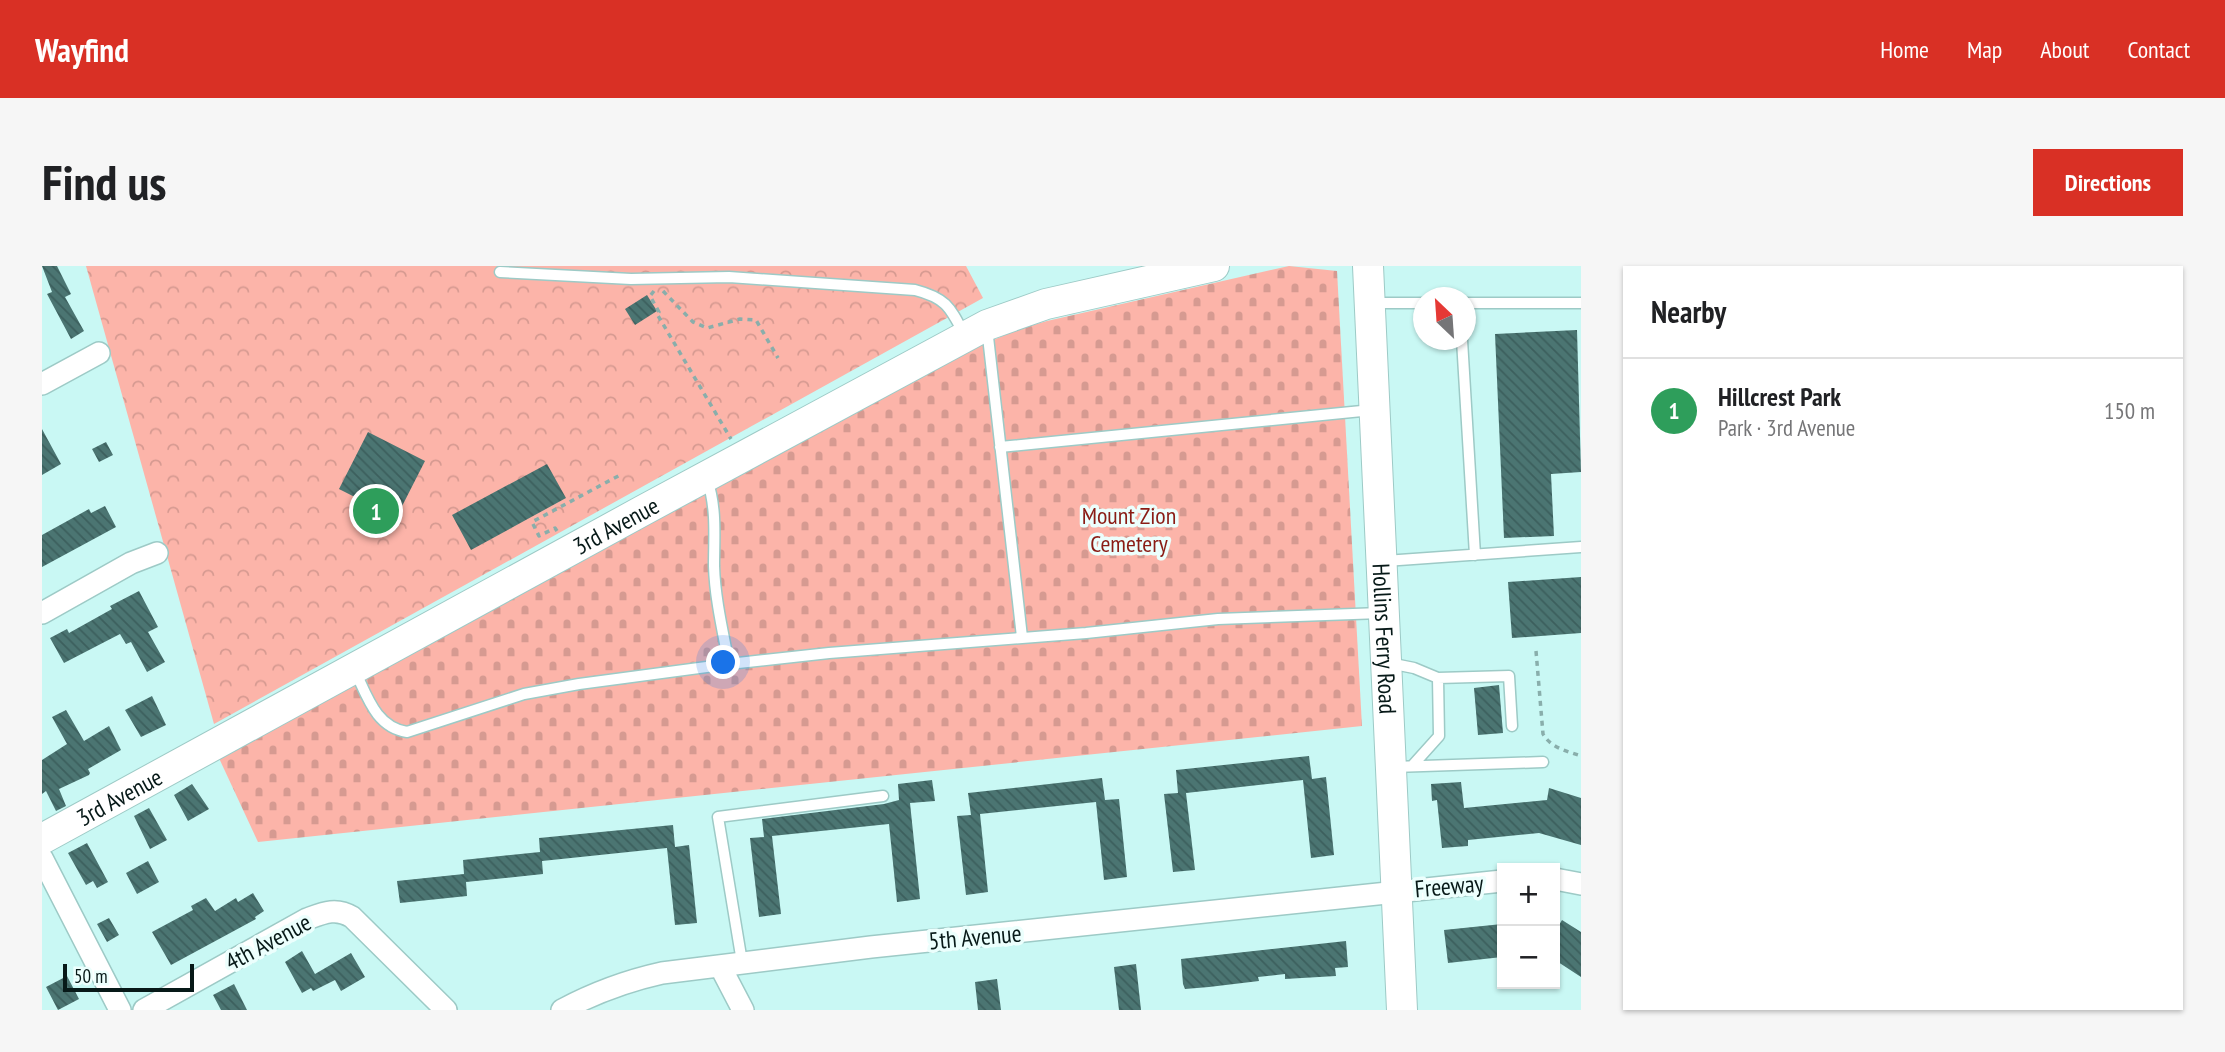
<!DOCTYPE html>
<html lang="en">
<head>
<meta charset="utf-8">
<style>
  :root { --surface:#fff; --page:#f6f6f6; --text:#202124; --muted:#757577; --line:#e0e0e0; --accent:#d93025 }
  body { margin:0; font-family:"PT Sans Narrow",sans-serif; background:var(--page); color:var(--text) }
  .controls { position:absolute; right:21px; bottom:21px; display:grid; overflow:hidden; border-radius:0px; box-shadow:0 2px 5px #0004 }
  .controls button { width:63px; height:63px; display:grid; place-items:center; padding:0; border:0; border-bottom:2px solid var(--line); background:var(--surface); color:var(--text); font:35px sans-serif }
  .compass { position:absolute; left:1371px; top:21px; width:63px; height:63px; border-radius:50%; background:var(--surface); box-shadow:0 2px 5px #0004; rotate:335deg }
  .scale { position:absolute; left:21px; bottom:18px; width:131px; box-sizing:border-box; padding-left:7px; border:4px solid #071918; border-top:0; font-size:19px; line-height:24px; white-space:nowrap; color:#071918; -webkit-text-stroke:5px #ecfffd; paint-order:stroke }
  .you { position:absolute; left:682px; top:397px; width:24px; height:24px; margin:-18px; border:5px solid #fff; border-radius:50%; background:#1a73e8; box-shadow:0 0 0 10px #1a73e833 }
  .badge { display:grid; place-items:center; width:46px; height:46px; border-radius:50%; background:var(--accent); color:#fff; font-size:23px; font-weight:700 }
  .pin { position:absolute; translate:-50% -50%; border:4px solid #fff; box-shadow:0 2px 7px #0006 }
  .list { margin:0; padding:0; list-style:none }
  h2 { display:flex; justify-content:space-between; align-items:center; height:91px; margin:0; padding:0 28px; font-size:30px }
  h2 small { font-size:23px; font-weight:400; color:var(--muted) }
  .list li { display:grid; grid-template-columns:46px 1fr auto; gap:21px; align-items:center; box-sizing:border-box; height:105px; padding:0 28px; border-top:2px solid var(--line) }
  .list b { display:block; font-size:26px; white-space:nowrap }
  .list p { margin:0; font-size:23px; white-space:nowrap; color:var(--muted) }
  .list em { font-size:23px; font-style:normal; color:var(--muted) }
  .map { position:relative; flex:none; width:1539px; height:744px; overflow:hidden; border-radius:0px }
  header { display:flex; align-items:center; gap:42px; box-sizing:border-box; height:98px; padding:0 35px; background:var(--accent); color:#fff }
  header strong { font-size:33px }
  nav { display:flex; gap:38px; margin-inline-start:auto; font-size:24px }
  .intro { display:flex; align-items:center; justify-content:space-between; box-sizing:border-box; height:168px; padding:0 42px }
  h1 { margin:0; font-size:49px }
  .button { padding:18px 32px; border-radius:0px; background:var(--accent); color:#fff; font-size:24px; font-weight:700 }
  main { display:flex; gap:42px; padding:0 42px }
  aside { flex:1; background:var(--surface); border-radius:0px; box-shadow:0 2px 5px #0004 }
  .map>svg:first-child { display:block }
</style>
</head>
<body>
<header>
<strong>Wayfind</strong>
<nav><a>Home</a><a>Map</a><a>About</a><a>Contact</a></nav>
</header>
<div class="intro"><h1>Find us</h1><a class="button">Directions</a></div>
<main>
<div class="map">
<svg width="1539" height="744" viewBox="0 0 1539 744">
  <defs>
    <pattern id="forest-crowns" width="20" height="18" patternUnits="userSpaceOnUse" patternTransform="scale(1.75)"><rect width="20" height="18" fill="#fcb4a9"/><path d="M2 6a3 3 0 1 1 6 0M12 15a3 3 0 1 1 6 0" fill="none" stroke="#d69a91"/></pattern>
    <pattern id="cemetery-stones" width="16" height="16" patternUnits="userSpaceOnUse" patternTransform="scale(1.75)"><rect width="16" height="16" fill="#fcb4a9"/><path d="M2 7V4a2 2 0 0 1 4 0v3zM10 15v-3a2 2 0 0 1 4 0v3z" fill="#d69a91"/></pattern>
    <pattern id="building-back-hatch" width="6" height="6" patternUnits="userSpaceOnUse" patternTransform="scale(1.75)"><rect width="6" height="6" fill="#4b7572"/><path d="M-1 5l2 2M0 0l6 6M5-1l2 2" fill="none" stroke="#3c5f5d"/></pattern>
  </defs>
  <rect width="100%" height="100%" fill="#c9f8f4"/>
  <path fill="url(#forest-crowns)" d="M44,0H924L941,32L172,458Z"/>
  <path fill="url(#cemetery-stones)" d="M1247,0L1295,5L1320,460L216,576L176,490L929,84L974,64L1005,55Z"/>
  <path fill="url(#building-back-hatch)" d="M0,0H15L29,28L23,31L42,65L29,73L5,28L10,26Z
    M605,29L615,45L593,59L583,43Z
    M1535,64L1539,206L1509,208L1512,270L1462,272L1453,68Z
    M0,163L19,198L0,209Z
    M326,166L383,195L354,252L297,223Z
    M64,176L71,189L57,196L50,183Z
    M505,198L524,232L429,284L410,249Z
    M63,240L74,261L0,301V269L47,243L49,247Z
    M1539,311V367L1470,372L1466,316Z
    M97,325L116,361L106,366L123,396L105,406L89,376L84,378L78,368L22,397L8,372L25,363L27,367L70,343L68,340Z
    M1457,419L1461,467L1436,469L1432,422Z
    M110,430L124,459L99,471L83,444Z
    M24,444L42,475L67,460L79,484L46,503L48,507L47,509L17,523L24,540L14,545L4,525L0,528V494L25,478L10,451Z
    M1267,490L1270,513L1284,511L1292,589L1269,592L1261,514L1144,527L1153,604L1131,606L1122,528L1136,527L1134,504Z
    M1060,512L1063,534L1077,533L1085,611L1062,614L1054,536L938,548L946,626L924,629L915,550L929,549L926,527Z
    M890,514L893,535L868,537L878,633L855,636L847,558L730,570L739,648L717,651L708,572L722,571L720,553L842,538L857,534L856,518Z
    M1419,516L1422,542L1505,534L1507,522L1539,532V579L1497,567L1426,574V580L1400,582L1395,534L1390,535L1389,518Z
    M150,518L167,543L146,555L132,529Z
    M107,542L125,574L108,583L92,550Z
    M631,559L633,581L647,579L655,657L633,659L625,582L500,595L501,608L424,616L425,630L358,637L355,615L422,608L421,594L498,586L497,572Z
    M45,577L66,616L55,622L51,615L44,619L26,587Z
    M106,595L117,616L95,628L84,607Z
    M211,627L222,645L213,651L214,653L129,699L110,666L151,644L149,640L164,632L173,645L194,632L196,636Z
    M67,652L77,669L65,676L55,658Z
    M1520,654L1539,666V711L1513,694V666Z
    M1460,658V691L1406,697L1402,664Z
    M1304,675L1306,701L1293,702L1294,710L1243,713V708L1216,711L1217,715L1167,721L1143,723L1141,718L1139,693Z
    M260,685L273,708L309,687L323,711L299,725L293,714L271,725L269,722L260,727L243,696Z
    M1094,698L1099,744H1077L1072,701Z
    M25,710L37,733L16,744L4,721Z
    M955,713L959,744H936L933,716Z
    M192,718L205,744H179L171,729Z"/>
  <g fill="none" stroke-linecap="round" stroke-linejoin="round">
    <defs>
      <path id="lane" d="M458,6L589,13L687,11L873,24C904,32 908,41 922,68
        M1328,37H1381
        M1423,37H1539
        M945,62L980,371
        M1420,74L1433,289
        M958,181L1330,144
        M665,213C675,243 672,270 672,300C673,333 681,366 687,398
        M1343,295L1539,281
        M1347,397L1372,402L1396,412L1467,410L1470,460
        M312,403C325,429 333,461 365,466L482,428L537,418L687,398L787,387L1044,367L1176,353L1339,347
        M1370,500L1397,470L1396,412
        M1352,501L1501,496
        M700,696L676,551L841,530"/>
      <path id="street" d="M0,118L57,87
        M0,347L89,297L115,287
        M0,592L78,744
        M1513,613L1539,618
        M678,700L701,744
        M102,744L265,653C281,647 294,641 310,651L404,744
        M520,744C552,727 584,715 620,707L829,681L1460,615"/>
      <g id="secondary">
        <path id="s1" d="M1326,0L1360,744"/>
        <path id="s2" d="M0,573L600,245L945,59L1004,38L1172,0"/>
      </g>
    </defs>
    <use href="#lane" stroke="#9dcac6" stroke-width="13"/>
    <use href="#street" stroke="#9dcac6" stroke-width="24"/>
    <use href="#secondary" stroke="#9dcac6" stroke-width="32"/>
    <path stroke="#89aeab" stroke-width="3.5" stroke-dasharray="5 5" stroke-linecap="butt" d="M612,25L608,30L617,46L615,48L689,173
      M621,25L651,56L665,62L698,53L714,54L736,92
      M515,265L513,262L497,270L490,256L580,208
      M1494,385L1501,468C1509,482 1525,485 1539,490"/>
    <use href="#lane" stroke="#fff" stroke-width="10"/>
    <use href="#street" stroke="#fff" stroke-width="21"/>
    <use href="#secondary" stroke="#fff" stroke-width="30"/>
  </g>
  <g text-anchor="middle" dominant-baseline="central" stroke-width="7" stroke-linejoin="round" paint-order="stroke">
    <g font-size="24" fill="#8a1c15" stroke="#ecfffd">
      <text x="1087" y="249">Mount Zion<tspan x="1087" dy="28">Cemetery</tspan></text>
    </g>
    <g font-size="24" fill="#071918" stroke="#ecfffd">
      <text stroke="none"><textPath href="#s2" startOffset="654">3rd Avenue</textPath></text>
      <text stroke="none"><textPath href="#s1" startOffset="373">Hollins Ferry Road</textPath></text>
      <text stroke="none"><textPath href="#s2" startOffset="88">3rd Avenue</textPath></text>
      <text transform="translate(1407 620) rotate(-5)">Freeway</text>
      <text transform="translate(933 671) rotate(-5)">5th Avenue</text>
      <text transform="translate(226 676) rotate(-28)">4th Avenue</text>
    </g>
  </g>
</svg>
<div class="controls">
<button>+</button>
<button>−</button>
</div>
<svg class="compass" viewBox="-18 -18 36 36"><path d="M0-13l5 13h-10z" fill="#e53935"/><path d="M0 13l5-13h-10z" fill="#757577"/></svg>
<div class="scale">50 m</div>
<div class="you"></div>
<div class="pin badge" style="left:334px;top:245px;background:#2e9e5b">1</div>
</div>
<aside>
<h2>Nearby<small></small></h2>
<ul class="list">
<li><span class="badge" style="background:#2e9e5b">1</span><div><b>Hillcrest Park</b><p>Park · 3rd Avenue</p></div><em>150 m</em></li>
</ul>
</aside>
</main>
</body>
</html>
